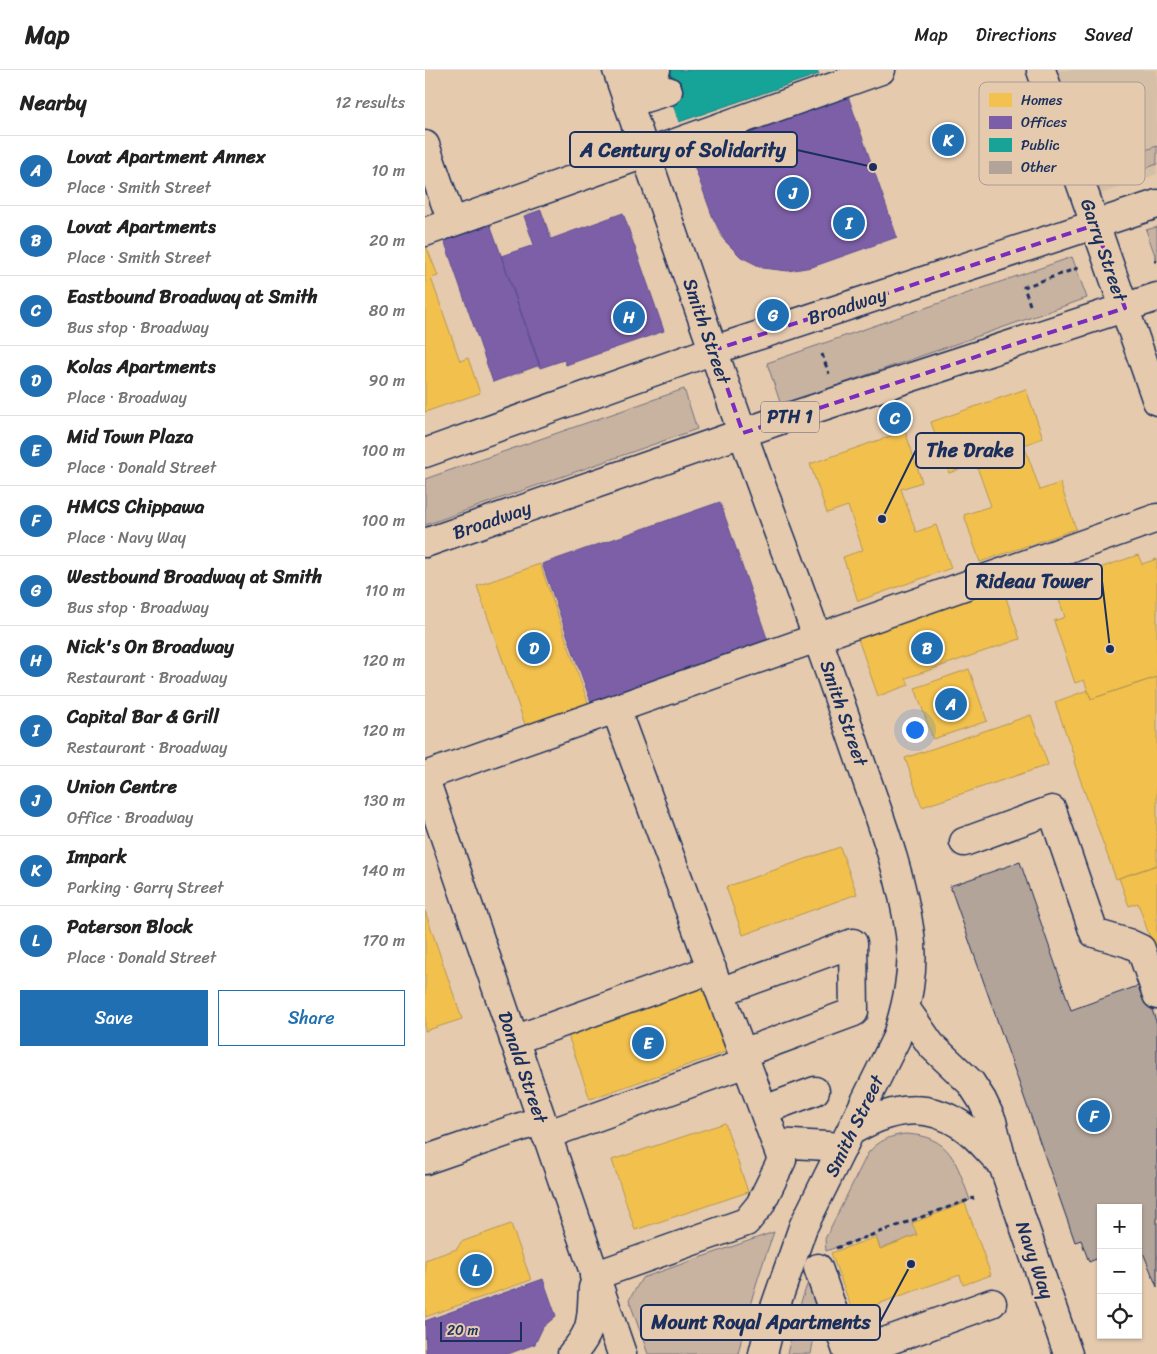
<!DOCTYPE html>
<html lang="en">
<head>
<meta charset="utf-8">
<style>
  :root { --surface:#fff; --page:#f2f2f2; --text:#222; --muted:#767676; --line:#e0e0e0; --accent:#1f6fb2 }
  body { margin:0; font-family:Sriracha,sans-serif; background:var(--page); color:var(--text) }
  .controls { position:absolute; right:15px; bottom:15px; display:grid; overflow:hidden; border-radius:0px; box-shadow:0 1px 4px #0004 }
  .controls button { width:45px; height:45px; display:grid; place-items:center; padding:0; border:0; border-bottom:1px solid var(--line); background:var(--surface); color:var(--text); font:25px sans-serif }
  .scale { position:absolute; left:15px; bottom:12px; width:82px; box-sizing:border-box; padding-left:5px; border:2px solid #1b2f5e; border-top:0; font-size:14px; line-height:18px; white-space:nowrap; color:#1b2f5e; -webkit-text-stroke:4px #e5caad; paint-order:stroke }
  .you { position:absolute; left:489px; top:659px; width:18px; height:18px; margin:-12px; border:4px solid #fff; border-radius:50%; background:#1a73e8; box-shadow:0 0 0 8px #1a73e833 }
  .badge { display:grid; place-items:center; width:32px; height:32px; border-radius:50%; background:var(--accent); color:#fff; font-size:16px; font-weight:700 }
  .pin { position:absolute; translate:-50% -50%; border:2px solid #fff; box-shadow:0 1px 5px #0006 }
  .list { margin:0; padding:0; list-style:none }
  h2 { display:flex; justify-content:space-between; align-items:center; height:65px; margin:0; padding:0 20px; font-size:21px }
  h2 small { font-size:16px; font-weight:400; color:var(--muted) }
  .list li { display:grid; grid-template-columns:32px 1fr auto; gap:15px; align-items:center; box-sizing:border-box; height:70px; padding:0 20px; border-top:1px solid var(--line) }
  .list b { display:block; font-size:19px; white-space:nowrap }
  .list p { margin:0; font-size:16px; white-space:nowrap; color:var(--muted) }
  .list em { font-size:16px; font-style:normal; color:var(--muted) }
  .actions { display:flex; gap:10px; padding:15px 20px }
  .actions a { flex:1; padding:11px 0; border:1px solid var(--accent); border-radius:0px; text-align:center; font-size:18px; color:var(--accent) }
  .actions .main { background:var(--accent); color:#fff }
  .icon { flex:none; width:28px; height:28px; fill:none; stroke:currentColor; stroke-width:2; stroke-linecap:round; stroke-linejoin:round }
  .map { position:relative; flex:none; width:732px; height:1284px; overflow:hidden }
  header { display:flex; align-items:center; gap:30px; box-sizing:border-box; height:70px; padding:0 25px; background:var(--surface); border-bottom:1px solid var(--line) }
  header strong { font-size:24px }
  nav { display:flex; gap:28px; margin-inline-start:auto; font-size:18px }
  main { display:flex }
  aside { flex:1; background:var(--surface) }
  .map>svg:first-child { display:block }
</style>
</head>
<body>
<header>
<strong>Map</strong>
<nav><a>Map</a><a>Directions</a><a>Saved</a></nav>
</header>
<main>
<aside>
<h2>Nearby<small>12 results</small></h2>
<ul class="list">
<li><span class="badge">A</span><div><b>Lovat Apartment Annex</b><p>Place · Smith Street</p></div><em>10 m</em></li>
<li><span class="badge">B</span><div><b>Lovat Apartments</b><p>Place · Smith Street</p></div><em>20 m</em></li>
<li><span class="badge">C</span><div><b>Eastbound Broadway at Smith</b><p>Bus stop · Broadway</p></div><em>80 m</em></li>
<li><span class="badge">D</span><div><b>Kolas Apartments</b><p>Place · Broadway</p></div><em>90 m</em></li>
<li><span class="badge">E</span><div><b>Mid Town Plaza</b><p>Place · Donald Street</p></div><em>100 m</em></li>
<li><span class="badge">F</span><div><b>HMCS Chippawa</b><p>Place · Navy Way</p></div><em>100 m</em></li>
<li><span class="badge">G</span><div><b>Westbound Broadway at Smith</b><p>Bus stop · Broadway</p></div><em>110 m</em></li>
<li><span class="badge">H</span><div><b>Nick's On Broadway</b><p>Restaurant · Broadway</p></div><em>120 m</em></li>
<li><span class="badge">I</span><div><b>Capital Bar &amp; Grill</b><p>Restaurant · Broadway</p></div><em>120 m</em></li>
<li><span class="badge">J</span><div><b>Union Centre</b><p>Office · Broadway</p></div><em>130 m</em></li>
<li><span class="badge">K</span><div><b>Impark</b><p>Parking · Garry Street</p></div><em>140 m</em></li>
<li><span class="badge">L</span><div><b>Paterson Block</b><p>Place · Donald Street</p></div><em>170 m</em></li>
</ul>
<div class="actions"><a class="main">Save</a><a>Share</a></div>
</aside>
<div class="map">
<svg width="732" height="1284" viewBox="0 0 732 1284">
  <rect width="100%" height="100%" fill="#e5caad"/>
  <filter id="ink" filterUnits="userSpaceOnUse"><feTurbulence type="fractalNoise" baseFrequency=".02" numOctaves="2"/><feDisplacementMap in="SourceGraphic" scale="10" xChannelSelector="R" yChannelSelector="G"/><feConvolveMatrix kernelMatrix="1 2 1 2 8 2 1 2 1" color-interpolation-filters="sRGB"/></filter>
  <g filter="url(#ink)">
    <path fill="#d6bfa7" d="M616,0H732V104L661,129Z"/>
    <path fill="#c8b3a1" stroke="#727180" d="M732,76V94L706,104L700,87Z
      M732,157V191L721,160Z
      M647,187L662,228L356,335L342,293Z
      M259,319L272,359L0,455V409Z
      M480,1064C526,1066 531,1092 545,1130L487,1150L492,1165L455,1179L450,1164L401,1181L400,1169L443,1083C454,1071 464,1066 480,1064Z
      M349,1162C334,1202 322,1242 313,1284H223L204,1230L217,1208Z
      M386,1204L398,1238L389,1266L386,1284H362L372,1243Z"/>
    <path fill="#f2c14e" stroke="#b29553" d="M0,173L13,206L6,208L35,291L43,288L55,323L0,342Z
      M601,319L618,368L599,375L615,420L635,413L651,459L555,492L539,445L566,436L551,394L524,403L506,352Z
      M480,361L497,412L476,419L491,462L511,455L526,498L433,531L418,487L438,480L423,436L402,443L385,394Z
      M713,485L717,494L732,489V607L666,629L659,610L650,613L629,551L640,547L632,524L657,515L654,505Z
      M115,494L166,641L103,663L52,516Z
      M577,516L595,569L481,608L484,615L453,626L432,566Z
      M544,599L562,651L508,669L490,618Z
      M732,607V795L691,809L649,692L650,689L630,632L663,620L666,629Z
      M606,645L623,695L497,737L480,688Z
      M415,777L432,824L318,865L301,817Z
      M732,795V888L713,833L704,836L694,808Z
      M0,841L37,949L0,961Z
      M281,917L303,981L165,1029L143,965Z
      M300,1053L323,1122L210,1160L187,1090Z
      M540,1133L566,1205L538,1215L535,1205L469,1228L451,1235L455,1245L432,1253L406,1183L451,1167L455,1179L492,1165L487,1153Z
      M86,1154L106,1210L0,1247V1190L32,1179L36,1172Z"/>
    <path fill="#7b5ea7" stroke="#5e5091" d="M422,23L472,167L387,197L363,201L338,198L316,187L299,170L288,148L263,79Z
      M116,140L126,169L198,143L239,261L141,295L139,290L115,298L76,186L109,175L99,146Z
      M64,151L115,295L68,312L18,167Z
      M295,432L344,574L167,635L117,494Z
      M118,1209L131,1246L118,1257L110,1274L83,1284H1L0,1251Z"/>
    <path fill="#17a398" stroke="#188087" d="M236,0H392L394,4L254,52Z"/>
    <path fill="#b3a499" stroke="#1b2f5e" d="M595,792L646,940L718,914L732,954V1217L715,1175H713V1138H676V1187L664,1192L656,1170L650,1172L525,816Z"/>
    <g fill="none" stroke-linecap="round" stroke-linejoin="round">
      <defs>
        <path id="minor" d="M616,0L732,331
          M196,11L231,0
          M203,33L243,21
          M0,75L27,152
          M0,162L456,0
          M0,706L732,448
          M539,772L627,740L669,863L703,873L716,879L732,925
          M295,922L428,873L429,942L318,983
          M89,970L287,899
          M339,1040L390,1021
          M121,1065L321,993
          M351,1073L418,1077
          M0,1090L116,1050
          M578,1095L643,1284
          M393,1198L423,1284
          M169,1206L321,1152L335,1135L357,1090L191,640
          M426,1284L567,1233"/>
        <path id="major" d="M192,0C246,157 298,314 356,469C385,545 411,620 437,696C456,751 477,806 485,864C490,900 482,935 471,969L378,1157L349,1240L338,1284
          M0,709L197,1284
          M481,939L506,975L546,1013L557,1030L567,1051L578,1095
          M426,1061C462,1040 498,1030 536,1055C552,1065 564,1082 578,1095
          M147,1284C169,1260 166,1248 168,1218"/>
        <path id="highway" d="M0,383L289,280L732,134
          M0,473L355,350L732,227"/>
      </defs>
      <use href="#minor" stroke="#1b2f5e" stroke-width="31"/>
      <use href="#major" stroke="#1b2f5e" stroke-width="31"/>
      <use href="#highway" stroke="#1b2f5e" stroke-width="31"/>
      <path stroke="#1b2f5e" stroke-width="3" stroke-dasharray="5 4" stroke-linecap="butt" d="M729,191H732
        M605,235L599,217L656,197
        M397,284L404,304
        M411,1178L549,1128"/>
      <use href="#minor" stroke="#e5caad" stroke-width="28"/>
      <use href="#major" stroke="#e5caad" stroke-width="28"/>
      <use href="#highway" stroke="#e5caad" stroke-width="28"/>
    </g>
  </g>
  <path fill="none" stroke="#7b2cbf" stroke-width="4" stroke-dasharray="10 6" stroke-linejoin="round" d="M670,155L700,238L318,363L289,280Z"/>
  <g text-anchor="middle" dominant-baseline="central" stroke-width="5" stroke-linejoin="round" paint-order="stroke">
    <rect fill="#e5caad" stroke="#585e76" stroke-width="1" x="336" y="331.5" width="58" height="31" rx="4"/>
    <g font-size="18" font-weight="bold" fill="#1b2f5e">
      <text x="365" y="347">PTH 1</text>
    </g>
    <g font-size="19" fill="#1b2f5e" stroke="#e5caad">
      <text transform="translate(679 180) rotate(71)">Garry Street</text>
      <text transform="translate(422 236) rotate(-18)">Broadway</text>
      <text transform="translate(282 261) rotate(71)">Smith Street</text>
      <text transform="translate(67 450) rotate(-19)">Broadway</text>
      <text transform="translate(419 643) rotate(71)">Smith Street</text>
      <text transform="translate(98 997) rotate(71)">Donald Street</text>
      <text transform="translate(429 1056) rotate(-64)">Smith Street</text>
      <text transform="translate(610 1190) rotate(71)">Navy Way</text>
    </g>
  </g>
  <rect x="554" y="12" width="166" height="103" rx="8" fill="#e5caad" stroke="#a89c95" stroke-width="1"/>
  <rect x="564" y="23" width="23" height="14" fill="#f2c14e"/>
  <rect x="564" y="46" width="23" height="13" fill="#7b5ea7"/>
  <rect x="564" y="68" width="23" height="14" fill="#17a398"/>
  <rect x="564" y="91" width="23" height="13" fill="#b3a499"/>
  <g font-size="14" fill="#1b2f5e">
    <text x="596" y="35">Homes</text>
    <text x="596" y="57">Offices</text>
    <text x="596" y="80">Public</text>
    <text x="596" y="102">Other</text>
  </g>
  <path fill="none" stroke="#1b2f5e" stroke-width="2" d="M448 97L372 80M457 449L491 380M685 579L677 511M486 1194L455 1252"/>
  <g fill="#1b2f5e" stroke="#e5caad" stroke-width="2">
    <circle cx="448" cy="97" r="5"/>
    <circle cx="457" cy="449" r="5"/>
    <circle cx="685" cy="579" r="5"/>
    <circle cx="486" cy="1194" r="5"/>
  </g>
  <g fill="#e5caad" stroke="#1b2f5e" stroke-width="2">
    <rect x="145" y="62" width="227" height="35" rx="5"/>
    <rect x="491" y="363" width="108" height="35" rx="5"/>
    <rect x="541" y="494" width="136" height="35" rx="5"/>
    <rect x="216" y="1235" width="239" height="35" rx="5"/>
  </g>
  <g font-size="20" text-anchor="middle" font-weight="bold" fill="#1b2f5e">
    <text x="258" y="87">A Century of Solidarity</text>
    <text x="545" y="387">The Drake</text>
    <text x="609" y="518">Rideau Tower</text>
    <text x="336" y="1259">Mount Royal Apartments</text>
  </g>
</svg>
<div class="controls">
<button>+</button>
<button>−</button>
<button><svg class="icon" aria-label="locate" viewBox="0 0 24 24"><circle cx="12" cy="12" r="6"/><path d="M12 2v4M12 18v4M2 12h4M18 12h4"/></svg></button>
</div>
<div class="scale">20 m</div>
<div class="you"></div>
<div class="pin badge" style="left:526px;top:634px">A</div>
<div class="pin badge" style="left:502px;top:578px">B</div>
<div class="pin badge" style="left:470px;top:348px">C</div>
<div class="pin badge" style="left:109px;top:578px">D</div>
<div class="pin badge" style="left:223px;top:973px">E</div>
<div class="pin badge" style="left:669px;top:1046px">F</div>
<div class="pin badge" style="left:348px;top:245px">G</div>
<div class="pin badge" style="left:204px;top:247px">H</div>
<div class="pin badge" style="left:424px;top:153px">I</div>
<div class="pin badge" style="left:368px;top:123px">J</div>
<div class="pin badge" style="left:523px;top:70px">K</div>
<div class="pin badge" style="left:51px;top:1200px">L</div>
</div>
</main>
</body>
</html>
